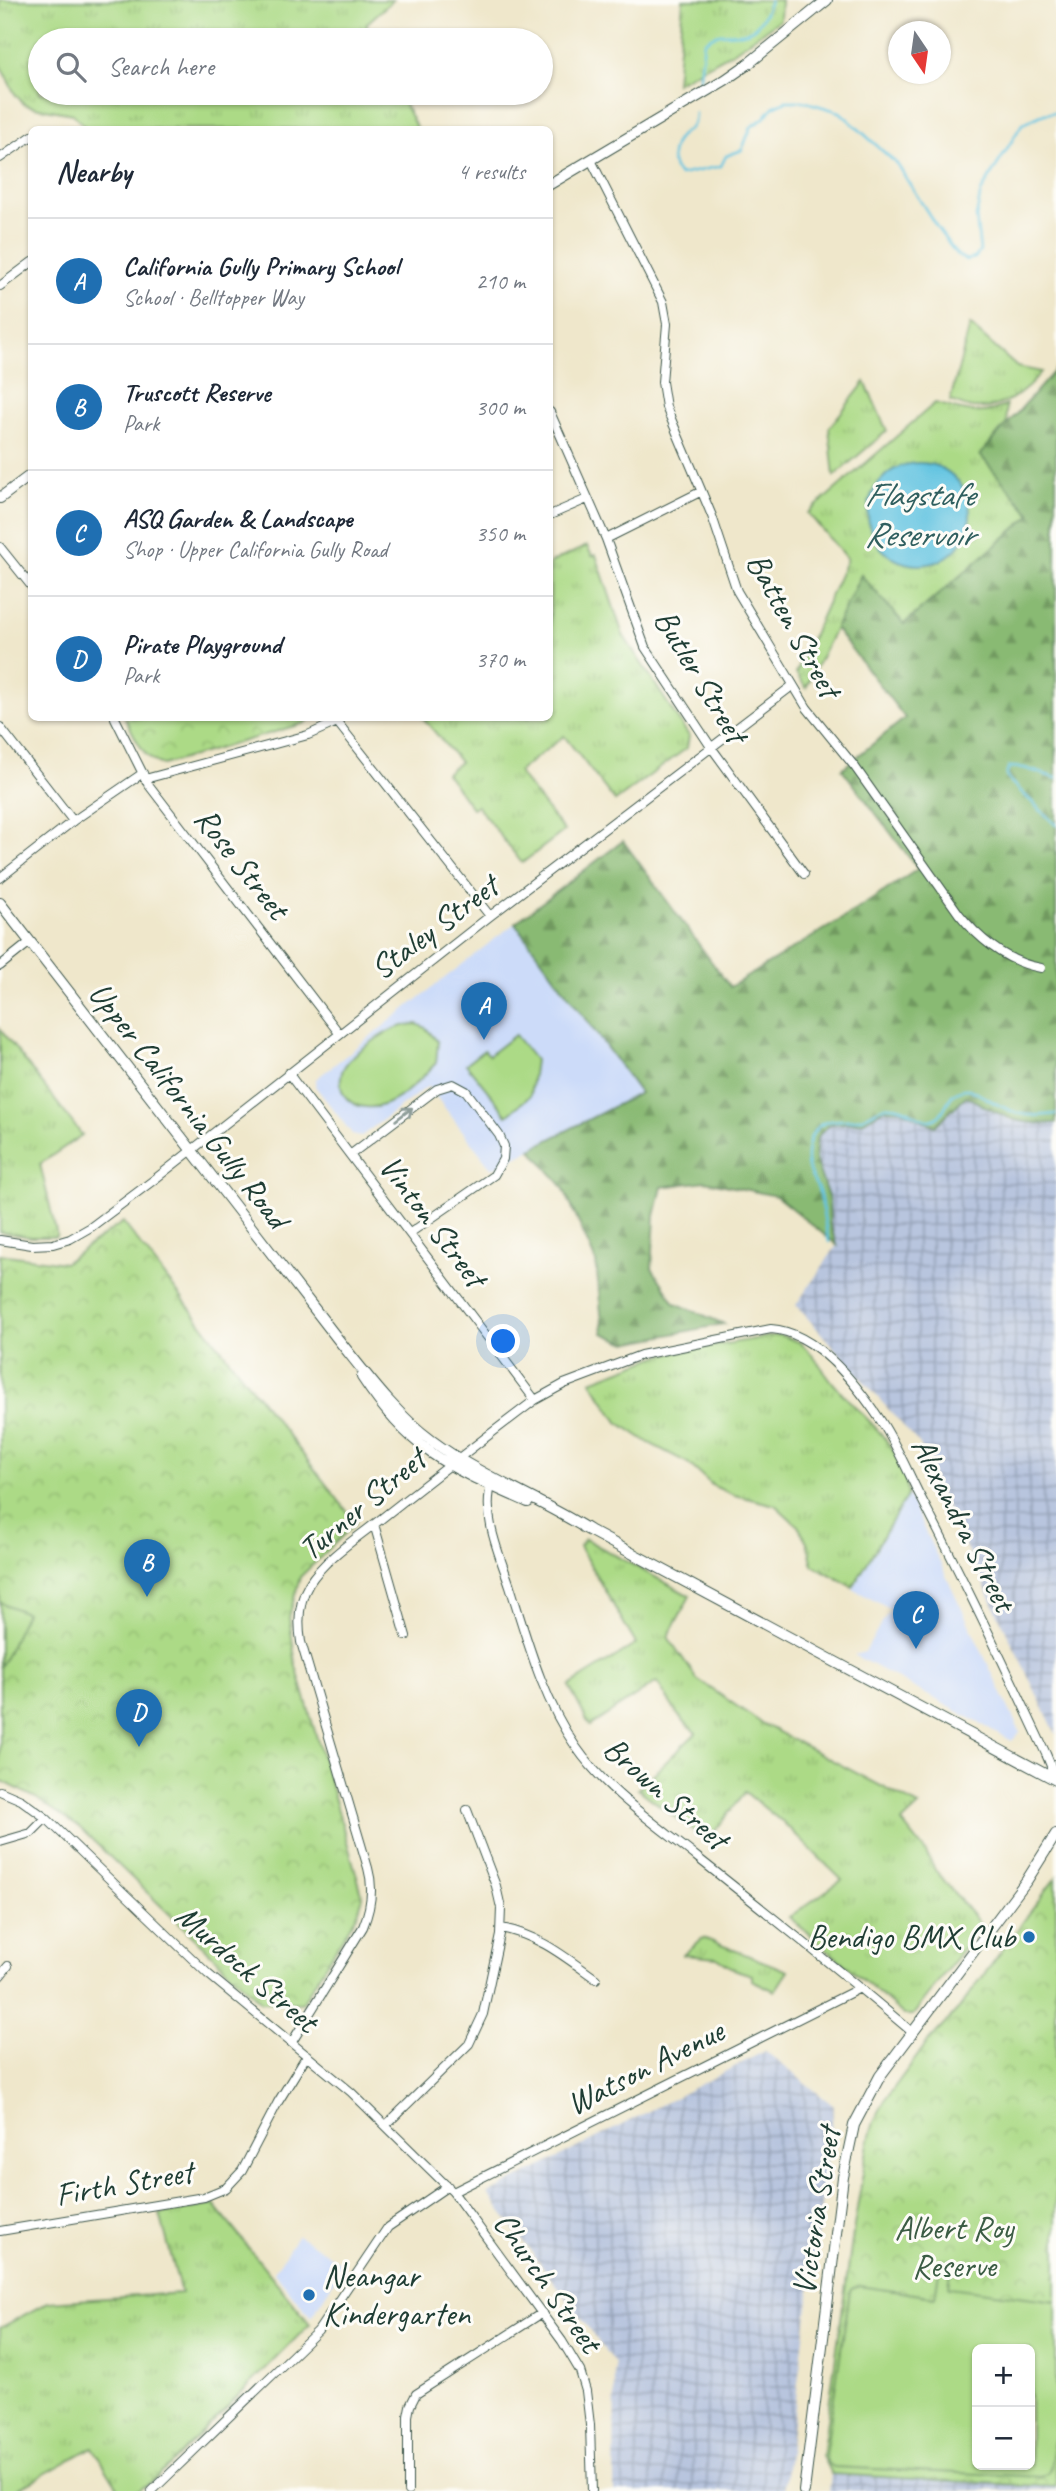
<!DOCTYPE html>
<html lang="en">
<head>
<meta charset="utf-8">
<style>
  :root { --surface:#fff; --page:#f2f2f3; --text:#1f2937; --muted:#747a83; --line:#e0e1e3; --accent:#1f6fb2 }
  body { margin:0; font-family:Caveat,sans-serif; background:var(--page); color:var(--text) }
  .controls { position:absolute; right:21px; bottom:21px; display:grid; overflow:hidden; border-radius:10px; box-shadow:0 2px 5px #0004 }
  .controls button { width:63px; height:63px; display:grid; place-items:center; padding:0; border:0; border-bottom:2px solid var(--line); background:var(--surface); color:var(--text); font:35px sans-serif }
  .compass { position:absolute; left:888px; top:21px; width:63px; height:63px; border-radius:50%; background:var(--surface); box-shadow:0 2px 5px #0004; rotate:167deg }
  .you { position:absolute; left:504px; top:1342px; width:24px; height:24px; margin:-18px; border:5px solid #fff; border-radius:50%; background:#1a73e8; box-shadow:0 0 0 10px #1a73e833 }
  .badge { display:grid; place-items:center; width:46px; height:46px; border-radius:50%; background:var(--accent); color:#fff; font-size:23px; font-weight:700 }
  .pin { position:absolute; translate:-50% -58px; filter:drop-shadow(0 2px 4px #0008) }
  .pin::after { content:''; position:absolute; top:37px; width:24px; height:21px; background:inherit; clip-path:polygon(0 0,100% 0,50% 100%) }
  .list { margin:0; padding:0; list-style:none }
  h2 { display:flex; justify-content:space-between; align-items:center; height:91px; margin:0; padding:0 28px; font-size:30px }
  h2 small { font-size:23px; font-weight:400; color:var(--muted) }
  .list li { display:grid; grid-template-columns:46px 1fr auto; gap:21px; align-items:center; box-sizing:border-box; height:126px; padding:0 28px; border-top:2px solid var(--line) }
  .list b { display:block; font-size:26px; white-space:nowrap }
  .list p { margin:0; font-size:23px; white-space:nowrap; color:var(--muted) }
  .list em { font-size:23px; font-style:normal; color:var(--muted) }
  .icon { flex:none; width:38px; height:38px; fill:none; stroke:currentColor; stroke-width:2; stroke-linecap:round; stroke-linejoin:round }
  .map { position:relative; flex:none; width:1056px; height:2491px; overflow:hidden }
  .search { position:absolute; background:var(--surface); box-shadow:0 2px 5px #0004; left:28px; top:28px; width:525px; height:77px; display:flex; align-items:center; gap:18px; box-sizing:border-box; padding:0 24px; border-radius:38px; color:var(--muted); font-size:26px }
  .panel { position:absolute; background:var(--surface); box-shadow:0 2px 5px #0004; left:28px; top:126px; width:525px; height:595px; border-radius:10px }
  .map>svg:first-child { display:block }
</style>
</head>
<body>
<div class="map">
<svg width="1056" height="2491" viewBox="0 0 1056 2491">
  <defs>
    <pattern id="industrial-grid" width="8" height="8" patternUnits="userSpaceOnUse" patternTransform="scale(1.75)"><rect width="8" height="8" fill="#b8c5de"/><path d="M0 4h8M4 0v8" fill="none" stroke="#95a1b5"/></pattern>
    <pattern id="grass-tufts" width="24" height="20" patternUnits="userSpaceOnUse" patternTransform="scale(1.75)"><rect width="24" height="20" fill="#acda86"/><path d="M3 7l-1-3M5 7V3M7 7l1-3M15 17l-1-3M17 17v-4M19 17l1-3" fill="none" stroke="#94bc74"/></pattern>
    <pattern id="forest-firs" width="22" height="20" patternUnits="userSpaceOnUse" patternTransform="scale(1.75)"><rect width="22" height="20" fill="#89ba73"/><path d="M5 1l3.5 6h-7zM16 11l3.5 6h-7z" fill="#6f985f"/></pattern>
    <pattern id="park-crowns" width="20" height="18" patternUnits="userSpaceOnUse" patternTransform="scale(1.75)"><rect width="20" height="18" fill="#acda86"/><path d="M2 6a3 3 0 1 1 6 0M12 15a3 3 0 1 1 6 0" fill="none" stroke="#94bc74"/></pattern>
  </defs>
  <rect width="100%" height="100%" fill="#fdfcf7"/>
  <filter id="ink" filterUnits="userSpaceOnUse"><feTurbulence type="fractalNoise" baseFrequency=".0143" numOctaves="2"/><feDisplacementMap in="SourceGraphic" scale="14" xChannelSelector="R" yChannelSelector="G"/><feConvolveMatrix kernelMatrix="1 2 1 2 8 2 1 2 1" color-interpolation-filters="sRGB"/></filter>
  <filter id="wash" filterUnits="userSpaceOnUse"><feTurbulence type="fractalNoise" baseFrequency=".00686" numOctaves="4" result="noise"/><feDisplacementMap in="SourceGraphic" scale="28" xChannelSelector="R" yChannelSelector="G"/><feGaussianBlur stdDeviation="1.57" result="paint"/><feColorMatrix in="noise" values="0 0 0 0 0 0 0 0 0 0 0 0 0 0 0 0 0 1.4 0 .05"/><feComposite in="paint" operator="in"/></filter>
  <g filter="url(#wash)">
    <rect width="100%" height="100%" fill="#efe7cb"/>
    <path fill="#ccdbf9" d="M515,923L640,1093L492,1169L428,1086L360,1137L353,1135L315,1086L316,1079Z
      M908,1495L1020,1732L1012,1741L854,1655L865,1652L890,1609L853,1589Z
      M298,2235L344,2265L311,2317L274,2272Z"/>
    <path fill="url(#industrial-grid)" d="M966,1096L1010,1120L1037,1124L1056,1123V1734L938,1490L920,1445L796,1305L837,1245L830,1225L829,1200L815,1159L817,1137L831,1124L862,1122L885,1109L902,1110L935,1126Z
      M765,2051L834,2106L784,2491H614L615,2364L488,2194Z
      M831,2474L1056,2487V2490L829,2491Z"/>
    <path fill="url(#grass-tufts)" stroke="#668c5d" stroke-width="2" d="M0,0H393L366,24L374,40H40V93H399L417,129H87L73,114L34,107L24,104L15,94L0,65Z
      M683,0H781L780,20L733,52L676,83Z
      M970,325L1017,367L1041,372C1027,393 998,411 972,408C965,407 957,403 950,401Z
      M865,382L887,431L834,476L829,428Z
      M1056,402L1031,515L904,624L861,575L806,688L796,673L847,559L808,513L935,403C963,410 979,419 1006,405L1007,423L980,455Z
      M587,546L592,556L596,555L623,635L689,736L687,748L615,801L564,736L518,772L564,831L522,863L477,806L472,808L446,773L460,762L423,718H550V563Z
      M0,1029L82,1135L40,1164L57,1236L54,1237H31L0,1232Z
      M779,1335C785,1337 793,1339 799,1342C810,1349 825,1373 834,1384C863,1419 903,1442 908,1494L853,1587L813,1565L807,1542L798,1526L775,1505L734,1495L713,1486L688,1463L649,1443L618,1422L591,1381L660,1355Z
      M585,1539L690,1596L668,1637L697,1679L763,1724L919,1806L902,1822L925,1851L935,1870L981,1925L913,2015H904L789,1917L842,1880L788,1827L745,1792L707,1841L638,1789L696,1733L678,1715L657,1682L590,1726L569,1686L636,1644L579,1546Z
      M703,1938L788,1971L775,1991L752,1980V1975L736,1970L717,1958L683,1955Z
      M214,2205L310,2324L158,2477L138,2491H120L93,2447L14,2491H0V2328L48,2302L181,2293L160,2214Z"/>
    <path fill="url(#forest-firs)" stroke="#547c54" stroke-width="2" d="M1056,369V1123C1016,1126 1000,1115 966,1096L935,1126L902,1110L885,1109L862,1122L830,1124L817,1137L815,1159L829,1200L830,1225L837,1245L776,1196L705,1181L662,1187L655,1216L652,1268L675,1303L724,1324L627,1343L603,1333L596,1262L563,1187L531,1149L640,1093L515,923L623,841L730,987L853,912L918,869L842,769L905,718L835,628L861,575L904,624L1031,515L980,455Z"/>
    <path fill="url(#park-crowns)" stroke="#668c5d" stroke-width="2" fill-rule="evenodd" d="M125,718H311L305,723L163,765C142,759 135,735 125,718Z
      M123,1222L356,1523L300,1577L289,1617L296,1666L363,1897L358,1913L302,2003L261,2002L80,1828L36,1798L0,1780V1254L64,1263Z
      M1056,1877V2487L831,2474L822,2456L854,2226L868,2143L874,2122L885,2100L927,2043L958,2010ZM977,2349H1030V2465H977Z"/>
    <path fill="#acda86" stroke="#668c5d" stroke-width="2" fill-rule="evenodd" d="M417,1024L426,1028L438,1042L436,1063C422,1078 405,1096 386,1104C362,1114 334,1101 342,1072C346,1059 362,1049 372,1042C387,1031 399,1025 417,1024Z
      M515,1035L535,1060L530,1096L507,1115L466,1064L484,1050L489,1055Z
      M0,1602L26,1613L0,1668Z
      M941,2259L952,2260L949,2287L1056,2301V2423L1051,2465L1049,2472L1042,2477L833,2467L828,2464L825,2455L850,2291L853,2288L860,2286L935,2297ZM1030,2349V2465H977V2349Z"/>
    <path fill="#63c4e1" stroke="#41808a" stroke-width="2" d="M868 514a51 51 0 1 1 102 0a51 51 0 1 1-102 0Z"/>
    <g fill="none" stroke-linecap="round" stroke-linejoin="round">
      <path stroke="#63c4e1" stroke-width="2.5" d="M699,85L704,42C728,20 752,55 770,0
        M695,113C695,116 694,122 692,125C689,131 689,128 683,133C672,143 666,165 680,175L721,166L726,156L742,150L751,127L764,118L773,107L786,101H803L840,112L897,164L940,232L957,255L966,260L975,258L980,251L976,217L981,192L1022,124L1044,114L1056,112
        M1056,778L1024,768L1009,767L1006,776L1011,782L1056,825
        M829,1242C825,1226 823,1210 820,1195C818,1187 814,1182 811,1176C803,1160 807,1131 824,1123C835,1118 849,1122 861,1118C872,1115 879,1106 890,1106C905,1105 920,1121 930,1120C949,1118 943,1088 969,1089C1005,1107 1013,1120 1056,1114"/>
    </g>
  </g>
  <g filter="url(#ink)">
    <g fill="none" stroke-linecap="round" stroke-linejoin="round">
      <defs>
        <path id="minor" d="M0,158L32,136
          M591,160L663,302L667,324L662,382L666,407L712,516L737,591L807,708L855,767L959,914C980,940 1007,962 1041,968
          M0,286L32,262
          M550,412L606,539L645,647L711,747L804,874
          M550,515L587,499
          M606,539L700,492
          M0,547L32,587
          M115,718L148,784L339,1033
          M334,718L490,916
          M0,727L73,821
          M145,779L308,735L337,722
          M0,878L73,821L143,773
          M0,966L30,942
          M288,1073L535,1400
          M350,1155L437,1089L453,1084L466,1091L499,1135L504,1146L503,1159L494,1175L410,1233
          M0,1240L32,1245L53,1244L70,1239L91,1227L155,1179L490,916L792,686
          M492,1483C481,1515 500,1556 510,1586C527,1640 543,1700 576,1747C607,1792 656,1824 698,1858C770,1915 842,1972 912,2032
          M374,1524L406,1636
          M0,1791L21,1800L46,1818L208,1974L351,2092L453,2192L562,2341L580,2371L586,2391L590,2425L592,2491
          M0,1842L31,1833L46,1818
          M501,1928C539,1935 565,1957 596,1979
          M0,1976L8,1966
          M292,2042L363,1927C371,1908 374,1889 368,1868L301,1642C298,1623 298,1602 309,1584C323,1560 358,1537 381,1519C432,1479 483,1439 535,1400L564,1384L641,1355L771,1329C817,1332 857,1385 881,1421C896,1444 906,1468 918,1492C963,1578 1005,1666 1046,1754L1051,1766V1777
          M386,2125L469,2044L483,2014L500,1934L501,1908L496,1886L467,1810
          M453,2192L860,1988
          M0,2231L204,2197L226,2188L242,2171L278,2102L307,2055
          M152,2491L318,2331L388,2227L448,2186
          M408,2491V2416L410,2406L416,2394L542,2313"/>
        <path id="tertiary" d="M550,184L725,80L748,64L827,0
          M0,498L32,474
          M0,903L337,1338C366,1374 394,1413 431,1440C479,1476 538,1498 589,1530
          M362,1377C411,1452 449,1467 528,1502
          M583,1527L1056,1780
          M804,2491L843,2177L854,2125L880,2076L1027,1880L1056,1834"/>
      </defs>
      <use href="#minor" stroke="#3e564b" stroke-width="10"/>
      <use href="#tertiary" stroke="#3e564b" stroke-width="12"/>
      <use href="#minor" stroke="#fff" stroke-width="8"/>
      <use href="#tertiary" stroke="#fff" stroke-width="10"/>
    </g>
    <defs><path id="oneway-shaft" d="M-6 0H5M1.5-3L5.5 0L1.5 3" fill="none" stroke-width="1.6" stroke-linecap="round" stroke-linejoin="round" transform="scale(1.75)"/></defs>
    <use stroke="#8f9e9a" href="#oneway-shaft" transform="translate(404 1114) rotate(-37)"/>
  </g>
  <g fill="#1f6fb2" stroke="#fdfcf7" stroke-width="2.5">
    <circle cx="1029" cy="1937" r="7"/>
    <circle cx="309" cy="2295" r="7"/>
  </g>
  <g text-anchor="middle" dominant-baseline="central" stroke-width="6" stroke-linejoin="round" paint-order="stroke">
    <g font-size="33" fill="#1f3d34" stroke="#fdfcf7">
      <text transform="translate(794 625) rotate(61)">Batten Street</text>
      <text transform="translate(701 676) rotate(59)">Butler Street</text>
      <text transform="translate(242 863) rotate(52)">Rose Street</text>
      <text transform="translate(434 927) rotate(-37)">Staley Street</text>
      <text transform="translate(189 1105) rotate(52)">Upper California Gully Road</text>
      <text transform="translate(433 1221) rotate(53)">Vinton Street</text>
      <text transform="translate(362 1504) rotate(-40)">Turner Street</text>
      <text transform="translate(964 1524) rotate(63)">Alexandra Street</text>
      <text transform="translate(666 1793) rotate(41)">Brown Street</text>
      <text transform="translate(247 1968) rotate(41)">Murdock Street</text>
      <text transform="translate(645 2067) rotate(-27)">Watson Avenue</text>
      <text transform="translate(124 2183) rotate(-10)">Firth Street</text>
      <text transform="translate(816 2211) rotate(-81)">Victoria Street</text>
      <text transform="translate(548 2282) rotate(55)">Church Street</text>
    </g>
    <g font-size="33" fill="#1f3d34" stroke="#fdfcf7" text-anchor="end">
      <text x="1015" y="1937">Bendigo BMX Club</text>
      <text x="323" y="2276" text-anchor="start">Neangar<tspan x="323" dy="38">Kindergarten</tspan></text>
    </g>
    <g font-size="33" fill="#3b5c44" stroke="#fdfcf7">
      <text x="954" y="2228">Albert Roy<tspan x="954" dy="38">Reserve</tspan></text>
    </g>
    <g font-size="35" font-style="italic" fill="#305f5f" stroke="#fdfcf7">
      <text x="919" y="494">Flagstafe<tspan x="919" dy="40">Reservoir</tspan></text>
    </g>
  </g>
</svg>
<div class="controls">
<button>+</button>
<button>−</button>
</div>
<svg class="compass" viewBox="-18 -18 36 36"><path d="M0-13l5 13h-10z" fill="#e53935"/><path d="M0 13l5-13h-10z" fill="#747a83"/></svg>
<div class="you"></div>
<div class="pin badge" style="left:484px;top:1040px">A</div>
<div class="pin badge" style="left:147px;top:1597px">B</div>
<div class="pin badge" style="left:916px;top:1649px">C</div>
<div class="pin badge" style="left:139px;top:1747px">D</div>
<div class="search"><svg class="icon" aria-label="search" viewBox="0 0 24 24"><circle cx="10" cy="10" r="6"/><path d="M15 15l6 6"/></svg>Search here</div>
<section class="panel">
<h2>Nearby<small>4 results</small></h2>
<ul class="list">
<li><span class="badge">A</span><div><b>California Gully Primary School</b><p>School · Belltopper Way</p></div><em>210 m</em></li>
<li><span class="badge">B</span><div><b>Truscott Reserve</b><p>Park</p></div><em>300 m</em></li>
<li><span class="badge">C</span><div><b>ASQ Garden &amp; Landscape</b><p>Shop · Upper California Gully Road</p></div><em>350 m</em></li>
<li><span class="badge">D</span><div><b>Pirate Playground</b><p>Park</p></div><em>370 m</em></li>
</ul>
</section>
</div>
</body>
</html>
